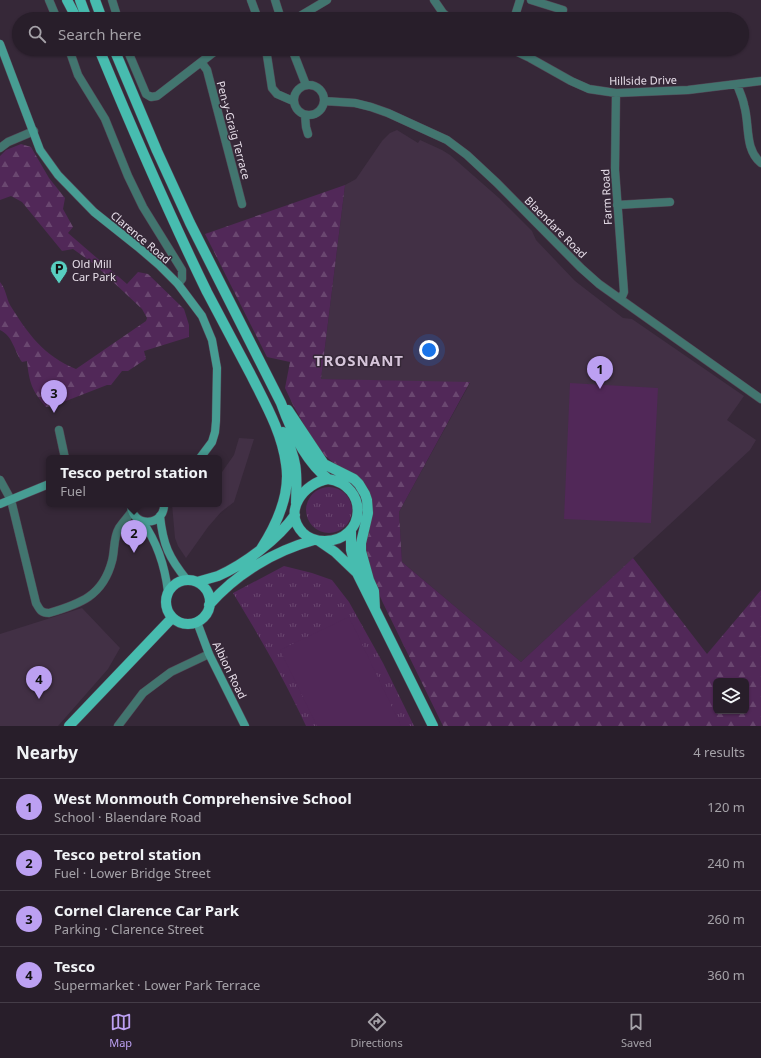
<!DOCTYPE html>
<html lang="en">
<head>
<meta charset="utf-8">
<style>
  :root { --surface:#281e2a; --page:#302732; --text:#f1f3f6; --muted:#a5a2a8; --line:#443c47; --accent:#bca0f2 }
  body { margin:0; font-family:"Noto Sans",sans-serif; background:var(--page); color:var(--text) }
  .controls { position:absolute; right:12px; bottom:12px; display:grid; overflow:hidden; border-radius:6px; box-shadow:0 1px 3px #0004 }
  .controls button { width:36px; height:36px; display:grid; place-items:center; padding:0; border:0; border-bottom:1px solid var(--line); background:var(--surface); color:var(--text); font:20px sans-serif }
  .you { position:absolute; left:429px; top:350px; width:14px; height:14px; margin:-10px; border:3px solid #fff; border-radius:50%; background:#1a73e8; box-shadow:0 0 0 6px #1a73e833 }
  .badge { display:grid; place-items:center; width:26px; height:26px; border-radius:50%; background:var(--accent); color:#111; font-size:13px; font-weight:700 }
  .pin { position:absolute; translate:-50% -33px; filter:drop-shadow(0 1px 2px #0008) }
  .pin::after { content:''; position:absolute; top:21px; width:14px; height:12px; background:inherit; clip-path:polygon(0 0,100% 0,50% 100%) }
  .popup { position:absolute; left:46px; top:455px; width:176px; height:52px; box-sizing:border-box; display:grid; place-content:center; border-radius:6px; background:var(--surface); filter:drop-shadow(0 1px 3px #0005); font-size:13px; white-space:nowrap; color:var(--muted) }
  .popup b { font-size:15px; color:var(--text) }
  .popup::after { content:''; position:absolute; left:50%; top:100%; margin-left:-8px; border:8px solid transparent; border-top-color:var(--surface) }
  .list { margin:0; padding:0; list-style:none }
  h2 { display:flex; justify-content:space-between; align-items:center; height:52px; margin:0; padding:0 16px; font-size:17px }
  h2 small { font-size:13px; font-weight:400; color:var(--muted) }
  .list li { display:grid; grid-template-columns:26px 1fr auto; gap:12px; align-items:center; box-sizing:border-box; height:56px; padding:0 16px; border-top:1px solid var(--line) }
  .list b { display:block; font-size:15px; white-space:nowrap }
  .list p { margin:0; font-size:13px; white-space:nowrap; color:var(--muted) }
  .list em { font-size:13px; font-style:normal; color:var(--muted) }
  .icon { flex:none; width:22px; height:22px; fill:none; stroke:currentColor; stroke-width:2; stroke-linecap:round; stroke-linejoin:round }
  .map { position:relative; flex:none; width:761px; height:726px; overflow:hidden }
  .search { position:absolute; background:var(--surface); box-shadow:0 1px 3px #0004; left:12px; right:12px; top:12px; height:44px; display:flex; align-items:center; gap:10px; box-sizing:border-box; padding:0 14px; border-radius:22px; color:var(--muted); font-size:15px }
  .sheet { height:276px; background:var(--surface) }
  nav { display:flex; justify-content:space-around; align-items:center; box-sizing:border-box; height:56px; border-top:1px solid var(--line); background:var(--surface); font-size:11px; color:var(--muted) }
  nav a { display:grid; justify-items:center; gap:2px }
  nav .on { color:var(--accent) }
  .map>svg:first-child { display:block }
</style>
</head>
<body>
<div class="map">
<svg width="761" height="726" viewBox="0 0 761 726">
  <defs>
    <pattern id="grass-tufts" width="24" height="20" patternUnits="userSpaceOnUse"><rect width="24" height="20" fill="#512858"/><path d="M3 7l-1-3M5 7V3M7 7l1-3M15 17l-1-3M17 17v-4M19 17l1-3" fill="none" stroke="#6a4770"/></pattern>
    <pattern id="forest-firs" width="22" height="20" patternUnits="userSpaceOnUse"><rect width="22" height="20" fill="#512858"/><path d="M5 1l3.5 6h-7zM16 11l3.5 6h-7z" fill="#6a4770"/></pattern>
  </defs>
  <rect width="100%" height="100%" fill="#362838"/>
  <path fill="#423045" d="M397,130L418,143L420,140L442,150L450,155L499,198L532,231L536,240L575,281L623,318L632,319L744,396L727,420L756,440L750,450L521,662L402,562L399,512L470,383L321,379L345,185L356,179L382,141L390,133Z
    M239,438L254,439L234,502L221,512L208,527L186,558L178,546L175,538L172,504H219V474L222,472L234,455Z
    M82,608L120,648L108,669L58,726H0V634Z"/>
  <path fill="url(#grass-tufts)" d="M306 510a23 23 0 1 1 46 0a23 23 0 1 1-46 0Z
    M284,566L312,573L332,580L349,602L383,663L414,726H306C285,680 259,636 233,593Z"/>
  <path fill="url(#forest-firs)" fill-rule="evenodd" d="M21,144L31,147L49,178L65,198L63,209L73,227L68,233L127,284L138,272L148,274L184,309L189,325V337L144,351L146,359L128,371H122L111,385H107L53,406L46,407C32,391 29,382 27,361L22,362C14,351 13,336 0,330V282C6,289 6,297 10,305C28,334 44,356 76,369L146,321L147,318L142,309L94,264L73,249L62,251L22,202L11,196L0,200V156L6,150Z
    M345,185L321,379L470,382L399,512L402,562L521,662L633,558L707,654L761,590V726H443L382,601L361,551L368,507L349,476L323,454L312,439L293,405L285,388L290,362L267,357L205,234ZM716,681H746V711H716Z"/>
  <path fill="#512858" d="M570,383L658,388L651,523L564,519Z
    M349,617L401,726H317L280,650Z"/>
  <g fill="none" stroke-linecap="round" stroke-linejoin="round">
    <defs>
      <path id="street" d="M49,0L57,19
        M112,0L118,19
        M251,0L258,19
        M275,0L281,19
        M434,0L443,13L450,19
        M531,0L563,10L561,19
        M295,19L327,0
        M514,19L520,0
        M69,49L78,75L105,119L128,176L143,207L182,270V279L178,284
        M127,49L146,94L151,97L157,96L218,49
        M266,49L272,88L277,94L293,101
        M292,49L306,85
        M511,49L530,58L571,81L589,89L616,93L688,90L761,81
        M201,62L207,70L242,204
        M737,84C739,91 743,98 744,105C750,124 744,149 761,163
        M294 100a15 15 0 1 1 30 0a15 15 0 1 1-30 0Z
        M616,93L615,170L624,292L621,299
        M324,101L355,103L371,107L388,113L447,140L467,155L497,183L581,268L599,284L761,399
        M305,115L306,127L308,134
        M0,148L8,142L34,131
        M617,205L670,202
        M59,430L65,458
        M0,480L11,500L36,603C40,610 41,613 49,613C80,604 103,596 112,561C115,550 113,538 119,528C123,522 128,517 132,511
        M118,726L143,693L171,672L209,654"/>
      <path id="secondary" d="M0,44L40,150L58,175L94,212L138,247L159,265L178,284L202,316L212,340L217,368L216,421L215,432L212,442L200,458
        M0,504L49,484
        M131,504C131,528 165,527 164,504
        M160,516C163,545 169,558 187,580
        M142,521C157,542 165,566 168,592
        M197,622L209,654L245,726"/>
      <path id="primary" d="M67,0L77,19
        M80,0L87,19
        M95,0L102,19
        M99,49C133,131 168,212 207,292C222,320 237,349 252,377C266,405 282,433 286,464C291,494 277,524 261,549
        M114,49L157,151L190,223L281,403C291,431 305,461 328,479
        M288,410L324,464L354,479L359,484L365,494L367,500L368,513L361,543V551L369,580L374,591L375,609
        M283,432C298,460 297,473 296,503
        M328,479C369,485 367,540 325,541C317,541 309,539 303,533C282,511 304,483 328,479Z
        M351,531V550L357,573L433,726
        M319,541L335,552L357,573
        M166 602a22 22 0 1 1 44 0a22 22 0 1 1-44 0Z
        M197,582C204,580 211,578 218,576C245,564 278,539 295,515
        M209,605C236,574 274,551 314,540
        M69,726L172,618"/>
    </defs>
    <use href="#street" stroke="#524554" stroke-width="9"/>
    <use href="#secondary" stroke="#524554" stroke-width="9"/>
    <use href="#primary" stroke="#524554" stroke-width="11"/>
    <use href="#street" stroke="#42756f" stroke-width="8"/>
    <use href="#secondary" stroke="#479d93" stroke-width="8"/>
    <use href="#primary" stroke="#47bcaf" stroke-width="10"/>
  </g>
  <defs>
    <symbol id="parking-pin" viewBox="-11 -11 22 30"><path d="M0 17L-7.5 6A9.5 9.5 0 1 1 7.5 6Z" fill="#58cec0" stroke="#362838"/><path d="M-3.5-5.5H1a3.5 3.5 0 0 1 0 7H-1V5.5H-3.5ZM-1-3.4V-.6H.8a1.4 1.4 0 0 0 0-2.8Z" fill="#111"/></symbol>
  </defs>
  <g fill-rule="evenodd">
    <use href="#parking-pin" x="49" y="259" width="20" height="27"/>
  </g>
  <g text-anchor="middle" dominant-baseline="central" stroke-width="3" stroke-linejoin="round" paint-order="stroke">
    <g font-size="11" fill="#e7dee9" stroke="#362838">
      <text transform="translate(643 80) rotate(-1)">Hillside Drive</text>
      <text transform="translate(234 130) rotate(75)">Pen-y-Graig Terrace</text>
      <text transform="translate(606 197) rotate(-93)">Farm Road</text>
      <text transform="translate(556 227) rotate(45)">Blaendare Road</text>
      <text transform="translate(141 237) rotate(40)">Clarence Road</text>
      <text transform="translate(230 670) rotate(64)">Albion Road</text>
    </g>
    <g font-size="11" fill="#e7dee9" stroke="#362838" text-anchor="start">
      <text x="72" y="263">Old Mill<tspan x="72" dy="13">Car Park</tspan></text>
    </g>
    <g font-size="15" font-weight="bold" letter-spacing="1" fill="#d6c5da" stroke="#362838">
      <text x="359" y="360">TROSNANT</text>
    </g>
  </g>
</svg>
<div class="controls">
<button><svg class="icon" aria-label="layers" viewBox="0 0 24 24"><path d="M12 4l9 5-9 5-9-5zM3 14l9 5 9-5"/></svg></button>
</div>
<div class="you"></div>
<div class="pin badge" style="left:600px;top:389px">1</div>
<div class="pin badge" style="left:134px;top:553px">2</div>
<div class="popup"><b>Tesco petrol station</b>Fuel</div>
<div class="pin badge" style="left:54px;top:413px">3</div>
<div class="pin badge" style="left:39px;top:699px">4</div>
<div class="search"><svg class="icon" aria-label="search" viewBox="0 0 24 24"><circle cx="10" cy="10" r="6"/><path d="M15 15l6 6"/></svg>Search here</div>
</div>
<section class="sheet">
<h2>Nearby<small>4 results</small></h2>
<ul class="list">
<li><span class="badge">1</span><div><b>West Monmouth Comprehensive School</b><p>School · Blaendare Road</p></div><em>120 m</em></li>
<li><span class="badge">2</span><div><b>Tesco petrol station</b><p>Fuel · Lower Bridge Street</p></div><em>240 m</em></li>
<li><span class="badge">3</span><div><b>Cornel Clarence Car Park</b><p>Parking · Clarence Street</p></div><em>260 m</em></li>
<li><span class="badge">4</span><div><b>Tesco</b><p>Supermarket · Lower Park Terrace</p></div><em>360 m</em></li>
</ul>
</section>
<nav>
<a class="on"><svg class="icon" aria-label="map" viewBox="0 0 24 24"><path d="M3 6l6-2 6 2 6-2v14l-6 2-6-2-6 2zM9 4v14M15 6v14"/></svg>Map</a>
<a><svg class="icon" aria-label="directions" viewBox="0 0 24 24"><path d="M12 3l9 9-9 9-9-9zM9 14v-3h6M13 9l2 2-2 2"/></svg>Directions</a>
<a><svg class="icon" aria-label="saved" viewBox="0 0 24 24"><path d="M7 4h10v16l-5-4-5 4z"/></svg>Saved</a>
</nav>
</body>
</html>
